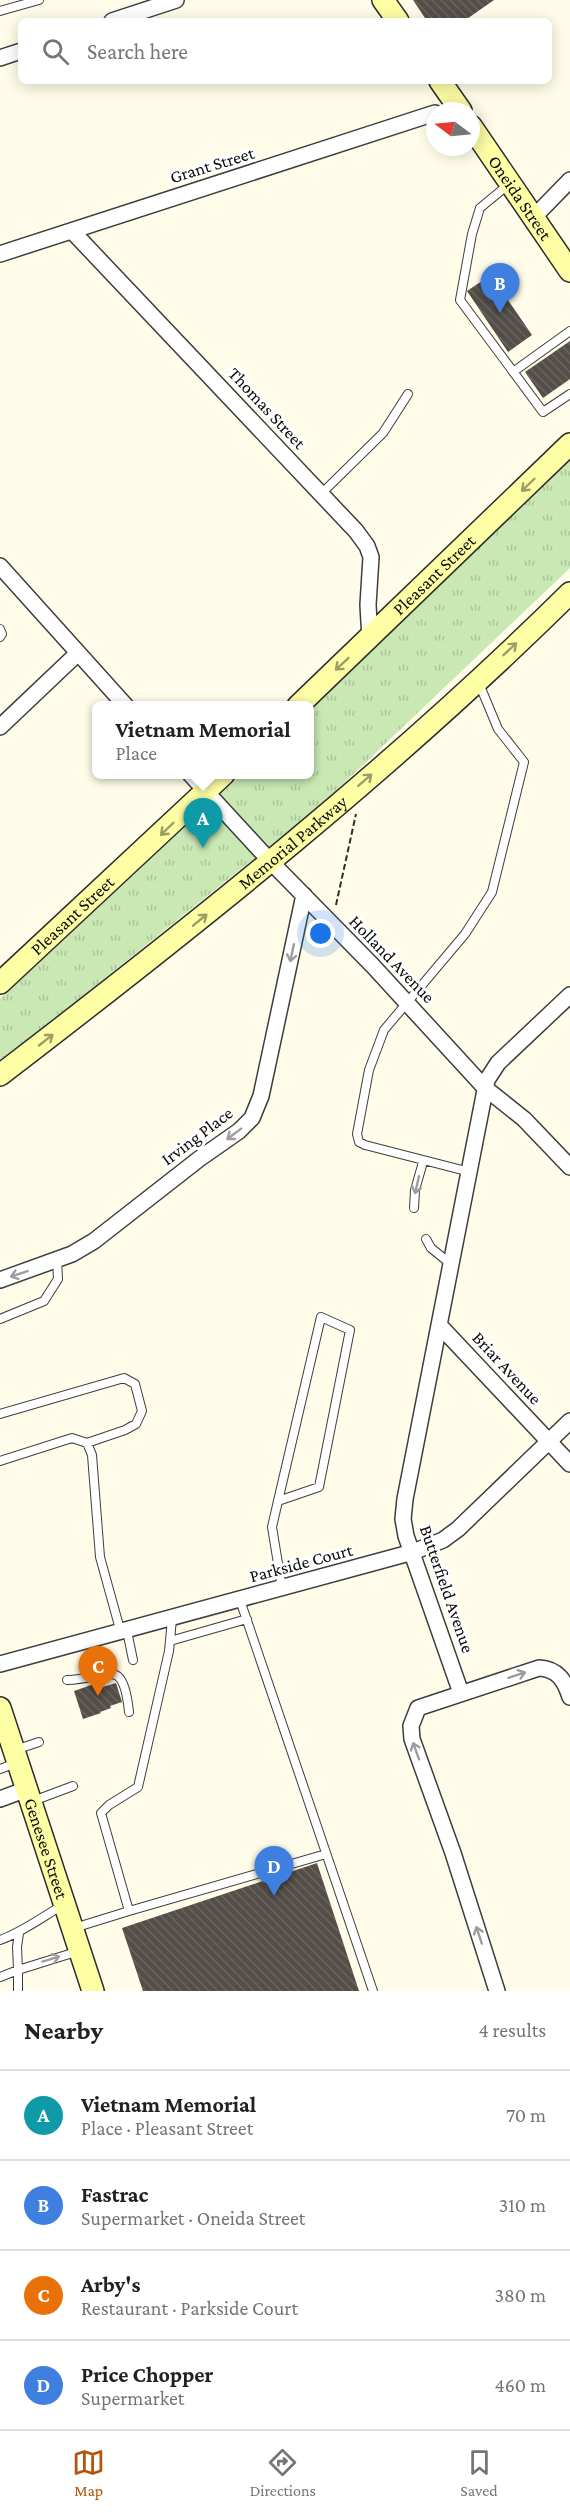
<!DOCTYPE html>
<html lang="en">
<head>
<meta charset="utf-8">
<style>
  :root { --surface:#fff; --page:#f2f2f2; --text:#202124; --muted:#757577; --line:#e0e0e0; --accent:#b45309 }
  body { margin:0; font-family:"Crimson Pro",serif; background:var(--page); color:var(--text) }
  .compass { position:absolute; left:426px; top:102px; width:54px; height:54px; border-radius:50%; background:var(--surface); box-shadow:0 3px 15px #0003; rotate:286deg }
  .you { position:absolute; left:321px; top:934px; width:21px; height:21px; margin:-15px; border:4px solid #fff; border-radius:50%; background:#1a73e8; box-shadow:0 0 0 9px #1a73e833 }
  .badge { display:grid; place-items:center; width:39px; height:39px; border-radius:50%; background:var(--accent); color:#fff; font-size:20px; font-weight:700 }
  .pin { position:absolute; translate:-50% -50px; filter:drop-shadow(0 2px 3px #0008) }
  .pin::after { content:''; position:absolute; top:32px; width:21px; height:18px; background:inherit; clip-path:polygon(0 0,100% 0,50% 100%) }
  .popup { position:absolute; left:92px; top:701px; width:222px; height:78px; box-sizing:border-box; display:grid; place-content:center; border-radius:9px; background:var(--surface); filter:drop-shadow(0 2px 4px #0005); font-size:20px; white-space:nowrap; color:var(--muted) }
  .popup b { font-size:22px; color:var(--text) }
  .popup::after { content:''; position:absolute; left:50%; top:100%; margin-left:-12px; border:12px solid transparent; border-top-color:var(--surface) }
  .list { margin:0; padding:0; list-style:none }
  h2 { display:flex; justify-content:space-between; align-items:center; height:78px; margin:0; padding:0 24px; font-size:26px }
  h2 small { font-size:20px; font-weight:400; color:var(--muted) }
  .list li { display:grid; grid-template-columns:39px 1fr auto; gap:18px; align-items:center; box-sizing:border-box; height:90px; padding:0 24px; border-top:2px solid var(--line) }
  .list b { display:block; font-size:22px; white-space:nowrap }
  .list p { margin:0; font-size:20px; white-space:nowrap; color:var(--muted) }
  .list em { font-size:20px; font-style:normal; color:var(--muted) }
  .icon { flex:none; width:33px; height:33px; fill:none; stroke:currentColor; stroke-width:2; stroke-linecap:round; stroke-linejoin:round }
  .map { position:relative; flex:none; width:570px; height:1991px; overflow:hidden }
  .search { position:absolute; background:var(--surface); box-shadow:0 3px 15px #0003; left:18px; right:18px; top:18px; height:66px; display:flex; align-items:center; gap:15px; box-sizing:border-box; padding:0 21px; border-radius:9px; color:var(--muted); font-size:22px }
  .sheet { height:438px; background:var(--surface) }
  nav { display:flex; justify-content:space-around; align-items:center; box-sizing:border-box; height:84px; border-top:2px solid var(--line); background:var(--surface); font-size:16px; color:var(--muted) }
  nav a { display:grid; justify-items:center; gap:3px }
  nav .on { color:var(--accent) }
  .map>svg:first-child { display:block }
</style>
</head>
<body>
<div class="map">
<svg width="570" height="1991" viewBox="0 0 570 1991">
  <defs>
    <pattern id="park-tufts" width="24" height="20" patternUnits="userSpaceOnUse" patternTransform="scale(1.5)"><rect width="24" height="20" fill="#c9e8b4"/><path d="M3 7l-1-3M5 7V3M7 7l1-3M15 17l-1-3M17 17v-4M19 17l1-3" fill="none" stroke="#abc699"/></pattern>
    <pattern id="building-back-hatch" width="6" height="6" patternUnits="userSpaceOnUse" patternTransform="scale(1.5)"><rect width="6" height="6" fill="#544e48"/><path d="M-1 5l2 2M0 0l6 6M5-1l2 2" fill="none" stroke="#68635e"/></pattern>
  </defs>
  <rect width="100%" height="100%" fill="#fffde9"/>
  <path fill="url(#park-tufts)" d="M570,457V568L322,804L0,1062V999L241,775L310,774V710Z"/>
  <path fill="url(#building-back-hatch)" d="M413,0H494L464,21H427Z
    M491,275L532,335L508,352L467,291Z
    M570,341V379L543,398L525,372Z
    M116,1683L122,1702L110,1706L111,1708L100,1712L101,1713L83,1719L74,1691L94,1684L96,1689Z
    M317,1863L359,1991H143L122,1928Z"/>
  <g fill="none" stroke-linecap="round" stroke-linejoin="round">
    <defs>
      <path id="lane" d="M0,11L39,0
        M509,184L480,208L472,234L460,300L543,412L570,394
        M513,372L570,331
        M321,494L383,433L408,394
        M0,629L2,634L0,637
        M470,1172L365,1145L359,1142L357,1134L369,1070L384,1030L465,934L492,892L524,762L498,729L478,681
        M414,1208L415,1190L423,1162
        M426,1239L431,1248L452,1265
        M0,1319L44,1301L58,1279L57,1260
        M0,1414L124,1378L135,1384L142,1411L136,1424L125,1430L87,1443
        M0,1461L72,1438L87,1443L92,1455L100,1557L121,1633
        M278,1501L319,1487L350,1330L321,1317L278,1501L272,1527L282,1588
        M240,1600L373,1991
        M127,1631L133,1660
        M170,1641L247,1619
        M67,1680C108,1679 123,1654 129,1712
        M15,1750L39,1742
        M0,1769L16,1763
        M33,1801L73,1786
        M129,1911L326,1854
        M74,1928L129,1911L101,1813L109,1805L138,1787L169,1651L172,1619
        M19,1933L17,1947L18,1970L79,1951
        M0,1940C23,1932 42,1917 63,1905
        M0,1977L18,1970V1991"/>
      <path id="street" d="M112,21L176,0
        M0,58L21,51
        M534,217L570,180
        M72,231L356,531L367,546L371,557L368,605L370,639
        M0,254L435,113
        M0,566L126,706
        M0,727L78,653
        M190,774L271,862L373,966L485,1088L524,1119L570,1167
        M0,1280L72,1254L94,1241L199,1159L239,1131L252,1118L261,1096L304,895
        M440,1326L570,1464
        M0,1664L413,1552L443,1540L458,1529L570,1421
        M461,1693L406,1536L403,1519L405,1499L487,1080L498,1063L570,995
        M0,1799L27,1789
        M497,1991L453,1853L412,1739L411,1726L418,1708L539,1668C558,1669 565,1681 570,1697"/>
      <g id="secondary">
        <path d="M383,0L398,21"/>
        <path d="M440,81L461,111"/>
        <path id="s1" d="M471,126L570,271"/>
        <path id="s2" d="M298,706L570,444"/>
        <path id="s3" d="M0,983L224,774"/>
        <path id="s4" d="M0,1075C197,924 393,768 570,593"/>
        <path id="s5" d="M0,1708L93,1991"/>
      </g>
    </defs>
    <use href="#lane" stroke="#3e3e3e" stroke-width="10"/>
    <use href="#street" stroke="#3e3e3e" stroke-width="18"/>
    <use href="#secondary" stroke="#2d2d2d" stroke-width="24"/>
    <path stroke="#2d2d2d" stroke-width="2" stroke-dasharray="6 3" stroke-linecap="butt" d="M336,905L356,814"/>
    <use href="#lane" stroke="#fff" stroke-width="8"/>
    <use href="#street" stroke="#fff" stroke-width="15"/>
    <use href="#secondary" stroke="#fefea5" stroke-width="21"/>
  </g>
  <defs><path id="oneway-shaft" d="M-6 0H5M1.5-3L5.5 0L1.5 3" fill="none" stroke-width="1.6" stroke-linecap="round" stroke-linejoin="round" transform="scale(1.5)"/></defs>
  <g stroke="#9d9d67">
    <use href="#oneway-shaft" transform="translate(528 485) rotate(136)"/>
    <use href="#oneway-shaft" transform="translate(510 649) rotate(-43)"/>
    <use href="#oneway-shaft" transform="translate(342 664) rotate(137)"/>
    <use href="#oneway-shaft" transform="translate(365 780) rotate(-41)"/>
    <use href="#oneway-shaft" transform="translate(167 829) rotate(136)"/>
    <use href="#oneway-shaft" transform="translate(200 920) rotate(-39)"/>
    <use href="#oneway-shaft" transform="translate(46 1040) rotate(-38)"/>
  </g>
  <g stroke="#9d9d9d">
    <use href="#oneway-shaft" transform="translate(292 953) rotate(102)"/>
    <use href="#oneway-shaft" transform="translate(234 1134) rotate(143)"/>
    <use href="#oneway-shaft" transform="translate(417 1185) rotate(103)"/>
    <use href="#oneway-shaft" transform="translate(19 1274) rotate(162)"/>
    <use href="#oneway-shaft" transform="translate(517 1675) rotate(-18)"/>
    <use href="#oneway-shaft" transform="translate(416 1751) rotate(-110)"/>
    <use href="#oneway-shaft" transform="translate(479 1935) rotate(-108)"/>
    <use href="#oneway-shaft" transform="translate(51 1959) rotate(-17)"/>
  </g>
  <g text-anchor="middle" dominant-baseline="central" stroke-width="6" stroke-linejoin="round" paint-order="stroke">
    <g font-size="18" fill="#0b0b0b" stroke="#fff">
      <text transform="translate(212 165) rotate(-17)">Grant Street</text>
      <text stroke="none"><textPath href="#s1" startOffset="87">Oneida Street</textPath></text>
      <text transform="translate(267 408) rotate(47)">Thomas Street</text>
      <text stroke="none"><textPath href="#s2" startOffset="189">Pleasant Street</textPath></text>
      <text stroke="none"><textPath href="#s4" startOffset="374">Memorial Parkway</textPath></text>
      <text stroke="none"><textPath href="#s3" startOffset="99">Pleasant Street</textPath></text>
      <text transform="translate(392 959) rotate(46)">Holland Avenue</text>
      <text transform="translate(197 1136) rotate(-37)">Irving Place</text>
      <text transform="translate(507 1368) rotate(47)">Briar Avenue</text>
      <text transform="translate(301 1563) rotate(-15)">Parkside Court</text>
      <text transform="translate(447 1589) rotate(71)">Butterfield Avenue</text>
      <text stroke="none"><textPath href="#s5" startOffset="148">Genesee Street</textPath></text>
    </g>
  </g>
</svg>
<svg class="compass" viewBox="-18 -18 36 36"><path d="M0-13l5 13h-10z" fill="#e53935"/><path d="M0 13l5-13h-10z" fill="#757577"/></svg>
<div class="you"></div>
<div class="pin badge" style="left:203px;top:848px;background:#0f9aa8">A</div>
<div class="popup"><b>Vietnam Memorial</b>Place</div>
<div class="pin badge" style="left:500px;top:313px;background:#3f7fe0">B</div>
<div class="pin badge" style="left:98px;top:1696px;background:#e8710a">C</div>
<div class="pin badge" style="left:274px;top:1896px;background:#3f7fe0">D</div>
<div class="search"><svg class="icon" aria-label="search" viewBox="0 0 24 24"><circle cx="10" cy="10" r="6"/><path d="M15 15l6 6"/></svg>Search here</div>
</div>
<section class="sheet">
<h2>Nearby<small>4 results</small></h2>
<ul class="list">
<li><span class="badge" style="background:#0f9aa8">A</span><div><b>Vietnam Memorial</b><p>Place · Pleasant Street</p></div><em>70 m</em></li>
<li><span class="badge" style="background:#3f7fe0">B</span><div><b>Fastrac</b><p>Supermarket · Oneida Street</p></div><em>310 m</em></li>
<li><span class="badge" style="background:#e8710a">C</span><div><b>Arby's</b><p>Restaurant · Parkside Court</p></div><em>380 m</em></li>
<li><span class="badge" style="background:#3f7fe0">D</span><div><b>Price Chopper</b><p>Supermarket</p></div><em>460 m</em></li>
</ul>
</section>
<nav>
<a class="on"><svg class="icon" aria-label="map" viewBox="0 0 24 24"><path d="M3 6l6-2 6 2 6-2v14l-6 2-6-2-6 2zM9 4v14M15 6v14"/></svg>Map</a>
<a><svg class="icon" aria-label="directions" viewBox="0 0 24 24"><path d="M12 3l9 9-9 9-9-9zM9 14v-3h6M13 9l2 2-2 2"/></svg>Directions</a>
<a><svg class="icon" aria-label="saved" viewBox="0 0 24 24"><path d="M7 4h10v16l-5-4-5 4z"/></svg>Saved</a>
</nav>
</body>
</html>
